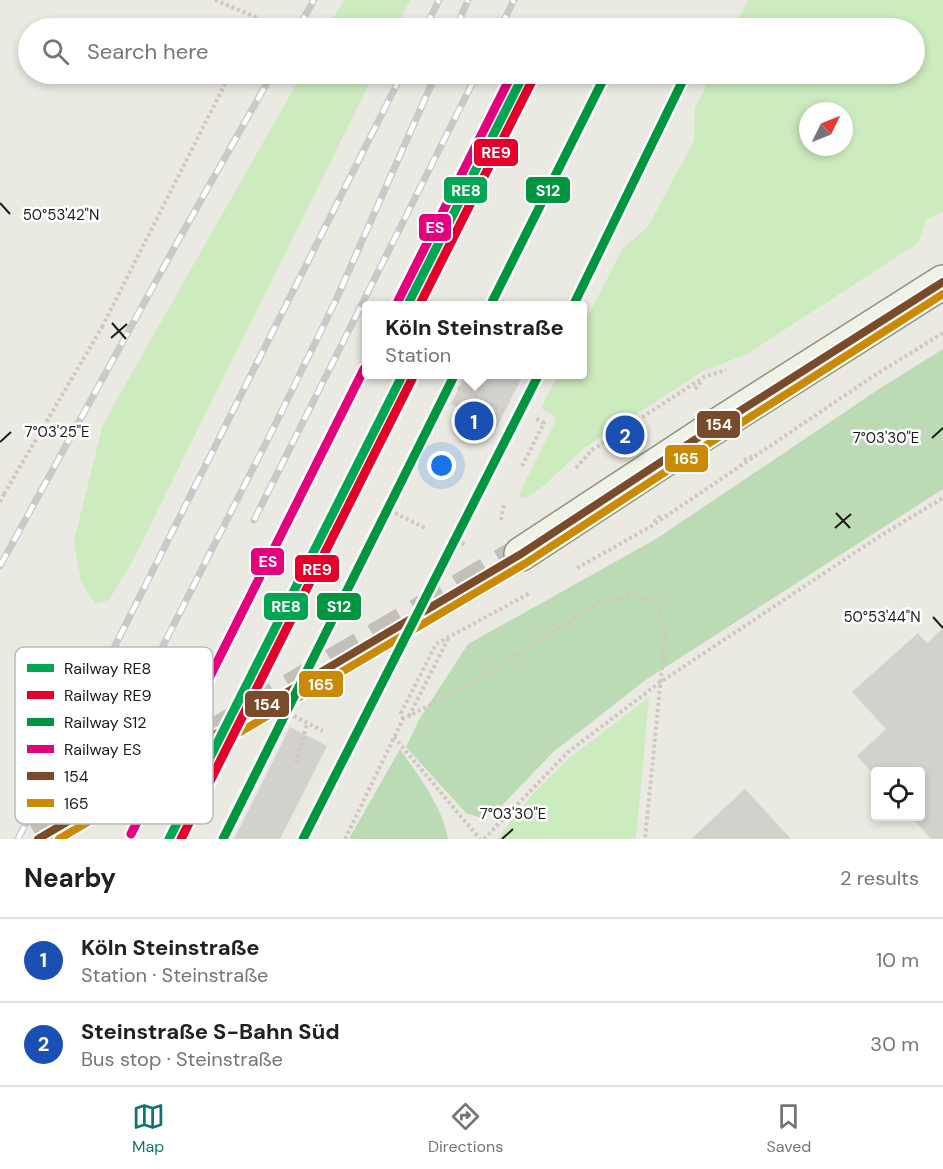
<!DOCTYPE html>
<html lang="en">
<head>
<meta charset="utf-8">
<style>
  :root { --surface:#fff; --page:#f2f2f2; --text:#202124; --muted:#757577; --line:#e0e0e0; --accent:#0f766e }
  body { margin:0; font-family:"DM Sans",sans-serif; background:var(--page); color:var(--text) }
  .controls { position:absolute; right:18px; bottom:18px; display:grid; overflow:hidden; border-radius:6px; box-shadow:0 3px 9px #0003 }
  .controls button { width:54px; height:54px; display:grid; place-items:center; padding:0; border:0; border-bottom:2px solid var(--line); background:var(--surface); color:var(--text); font:30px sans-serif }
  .compass { position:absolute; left:799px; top:102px; width:54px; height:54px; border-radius:50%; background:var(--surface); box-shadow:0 3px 9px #0003; rotate:47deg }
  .you { position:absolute; left:442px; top:466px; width:21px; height:21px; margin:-15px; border:4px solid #fff; border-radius:50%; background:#1a73e8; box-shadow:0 0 0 9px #1a73e833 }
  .badge { display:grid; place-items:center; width:39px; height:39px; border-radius:50%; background:var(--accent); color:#fff; font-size:20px; font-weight:700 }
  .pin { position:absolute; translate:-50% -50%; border:3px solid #fff; box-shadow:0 2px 6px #0006 }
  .popup { position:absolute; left:362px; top:301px; width:225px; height:78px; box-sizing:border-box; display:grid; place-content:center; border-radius:6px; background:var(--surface); filter:drop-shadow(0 2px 4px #0005); font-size:20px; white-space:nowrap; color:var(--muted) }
  .popup b { font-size:22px; color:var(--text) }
  .popup::after { content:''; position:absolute; left:50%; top:100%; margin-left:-12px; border:12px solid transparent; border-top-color:var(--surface) }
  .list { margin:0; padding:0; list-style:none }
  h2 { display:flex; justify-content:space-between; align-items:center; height:78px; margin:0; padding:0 24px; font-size:26px }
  h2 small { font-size:20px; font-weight:400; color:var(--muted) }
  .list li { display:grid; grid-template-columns:39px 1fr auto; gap:18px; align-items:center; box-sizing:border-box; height:84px; padding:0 24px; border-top:2px solid var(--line) }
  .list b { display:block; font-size:22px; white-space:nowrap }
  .list p { margin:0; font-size:20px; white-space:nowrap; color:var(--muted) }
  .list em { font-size:20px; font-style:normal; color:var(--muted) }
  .icon { flex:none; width:33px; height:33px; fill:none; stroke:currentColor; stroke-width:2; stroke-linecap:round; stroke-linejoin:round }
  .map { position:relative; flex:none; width:943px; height:839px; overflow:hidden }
  .search { position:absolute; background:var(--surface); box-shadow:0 3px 9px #0003; left:18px; right:18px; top:18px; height:66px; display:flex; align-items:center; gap:15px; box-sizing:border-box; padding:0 21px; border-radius:33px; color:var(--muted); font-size:22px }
  .sheet { height:246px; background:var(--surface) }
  nav { display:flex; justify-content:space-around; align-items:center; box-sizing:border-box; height:84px; border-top:2px solid var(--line); background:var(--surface); font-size:16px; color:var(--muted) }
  nav a { display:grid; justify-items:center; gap:3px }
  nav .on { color:var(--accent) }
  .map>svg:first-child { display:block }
</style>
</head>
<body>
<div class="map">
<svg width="943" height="839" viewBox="0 0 943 839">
  <rect width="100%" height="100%" fill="#eae9e2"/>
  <path fill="#ccebbe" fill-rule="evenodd" d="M344,0H410L396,28H327Z
    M748,0H943V212L926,219L918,243L747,354L703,371L584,448L542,487L527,498H521L519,494L557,418L541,408L558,375L582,374V328L623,248L648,227L694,140L695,108L712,74H914V28H734ZM808,111H844V147H808Z
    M302,74H374L133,560L109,600L95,604L81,581L74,541L103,424Z
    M649,697L636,839H497L533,794L567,760Z"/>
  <path fill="#bbdbb5" d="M943,349V489L647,679L552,753L496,812L481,818L466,813L406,747L420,718L468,644L656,539L879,389Z
    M400,749C419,777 442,805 448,839H349Z"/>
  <path fill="#d2d1cb" d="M466,375H523L497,427L451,404Z
    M943,628V839H931L911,816H921V771H876V777L857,756L886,729L852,692L918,633L927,643Z
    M290,727L327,746L280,839H234Z
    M745,789L791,839H691Z"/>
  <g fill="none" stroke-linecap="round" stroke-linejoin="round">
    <path stroke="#c1c0ba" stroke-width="33" stroke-dasharray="33 16" stroke-linecap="butt" d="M38,839L521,554"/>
    <defs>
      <path id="secondary" d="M521,554L702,435L943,282"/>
    </defs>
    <use href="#secondary" stroke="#8d947b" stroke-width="36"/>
    <path stroke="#d2c6c1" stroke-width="4" stroke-dasharray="3 3" stroke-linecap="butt" d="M215,0L258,18L253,28
      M102,327L230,74
      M458,388L506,412
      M695,389L702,380
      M744,460L756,455
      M522,466L544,423L535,418
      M576,468L592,450L704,377L726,370
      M0,502L4,494
      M395,513L427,529
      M501,520L504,503
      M654,522L660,516
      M462,543L465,545
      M577,568L650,527L875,375L943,333
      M294,716L323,731
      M409,716L449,637
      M403,719L401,713L436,644L530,593
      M394,737L480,839
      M296,763L307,723
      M345,839L403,719L465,687L600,602L629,596L643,598L659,606L665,637L645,839
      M484,839L568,752L659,683L880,536L943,498"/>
    <use href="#secondary" stroke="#eff2e7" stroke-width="33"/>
    <defs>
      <path id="rail" d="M298,28L314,0
        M425,28L439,0
        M456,28L468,0
        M500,28L514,0
        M254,520L477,74
        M0,566L178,241L272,74
        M18,839L402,74
        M65,839L275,425L335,302L436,74"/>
    </defs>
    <use href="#rail" stroke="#c9c9c8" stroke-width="7"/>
    <use href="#rail" stroke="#fff" stroke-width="4.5" stroke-dasharray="14" stroke-linecap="butt"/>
    <path stroke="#d2c6c1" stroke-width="4" stroke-dasharray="3 3" stroke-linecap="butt" d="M4,494L102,327"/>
    <defs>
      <path id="bus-1" d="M38,839L521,554L702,435L943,282"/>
      <path id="bus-2" d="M59,839L526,563L708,444L943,294"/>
    </defs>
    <use href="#bus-1" stroke="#fff" stroke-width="12"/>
    <use href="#bus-2" stroke="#fff" stroke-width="12"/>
    <use href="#bus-1" stroke="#7a4b2a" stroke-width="8"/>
    <use href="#bus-2" stroke="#cb8a05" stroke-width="8"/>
    <defs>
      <path id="rail-1" d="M407,306L524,74
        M169,839L403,374"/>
      <path id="rail-2" d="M419,306L533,79
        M181,839L412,379"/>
      <path id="rail-3" d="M490,306L606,74
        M573,306L686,74
        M223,839L455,374
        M303,839L539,374"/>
      <path id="rail-4" d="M398,301L512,74
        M131,834L364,369"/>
    </defs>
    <use href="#rail-1" stroke="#fff" stroke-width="14"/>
    <use href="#rail-2" stroke="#fff" stroke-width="14"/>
    <use href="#rail-3" stroke="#fff" stroke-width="14"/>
    <use href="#rail-4" stroke="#fff" stroke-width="14"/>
    <use href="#rail-1" stroke="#00a651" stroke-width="9"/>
    <use href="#rail-2" stroke="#e4002b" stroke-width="9"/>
    <use href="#rail-3" stroke="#009640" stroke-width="9"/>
    <use href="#rail-4" stroke="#e5007d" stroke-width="9"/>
  </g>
  <path fill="none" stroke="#1b1b1b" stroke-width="2" d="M0,203L10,214M112,323L126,339M111,338L127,324M932,438L943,428M0,442L11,432M836,513L850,528M835,528L851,514M933,617L943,628M502,839L513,829"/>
  <rect x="15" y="647" width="198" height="177" rx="9" fill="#fff" stroke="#bbb" stroke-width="1.5"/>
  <rect x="27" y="664" width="27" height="8" fill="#00a651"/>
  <rect x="27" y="691" width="27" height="8" fill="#e4002b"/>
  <rect x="27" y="718" width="27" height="8" fill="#009640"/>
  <rect x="27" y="745" width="27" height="8" fill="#e5007d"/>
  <rect x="27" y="772" width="27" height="8" fill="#7a4b2a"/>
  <rect x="27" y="799" width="27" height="8" fill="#cb8a05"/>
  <g font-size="16" fill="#1b1b1b">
    <text x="64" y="674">Railway RE8</text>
    <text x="64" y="701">Railway RE9</text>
    <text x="64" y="728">Railway S12</text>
    <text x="64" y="755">Railway ES</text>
    <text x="64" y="782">154</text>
    <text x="64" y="809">165</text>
  </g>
  <g font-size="15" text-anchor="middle" fill="#1b1b1b" stroke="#fff" stroke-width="5" stroke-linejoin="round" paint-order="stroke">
    <text x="61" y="220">50°53'42"N</text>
    <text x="57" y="437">7°03'25"E</text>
    <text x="886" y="443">7°03'30"E</text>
    <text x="882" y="622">50°53'44"N</text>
    <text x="513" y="819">7°03'30"E</text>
  </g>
  <g stroke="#fff" stroke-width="2">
    <rect x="473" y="138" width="46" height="29" rx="6" fill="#e4002b"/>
    <rect x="443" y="176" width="45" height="28" rx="6" fill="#00a651"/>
    <rect x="525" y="176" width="46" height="28" rx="6" fill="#009640"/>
    <rect x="418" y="213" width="34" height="29" rx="6" fill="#e5007d"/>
    <rect x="696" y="410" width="45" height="29" rx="6" fill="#7a4b2a"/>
    <rect x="664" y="444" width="45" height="29" rx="6" fill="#cb8a05"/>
    <rect x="250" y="547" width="35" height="29" rx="6" fill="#e5007d"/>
    <rect x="294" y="554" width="46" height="29" rx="6" fill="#e4002b"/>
    <rect x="263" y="592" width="46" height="29" rx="6" fill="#00a651"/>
    <rect x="316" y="592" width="46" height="29" rx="6" fill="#009640"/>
    <rect x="298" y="670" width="46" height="28" rx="6" fill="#cb8a05"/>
    <rect x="244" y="690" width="46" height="28" rx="6" fill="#7a4b2a"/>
  </g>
  <g font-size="16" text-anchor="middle" font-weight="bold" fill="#fff">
    <text x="496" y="158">RE9</text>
    <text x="466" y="196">RE8</text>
    <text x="548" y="196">S12</text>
    <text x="435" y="233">ES</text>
    <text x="719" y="430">154</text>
    <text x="686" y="464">165</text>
    <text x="268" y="567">ES</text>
    <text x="317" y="575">RE9</text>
    <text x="286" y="612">RE8</text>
    <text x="339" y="612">S12</text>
    <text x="321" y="690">165</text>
    <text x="267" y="710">154</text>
  </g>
</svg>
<div class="controls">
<button><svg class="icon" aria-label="locate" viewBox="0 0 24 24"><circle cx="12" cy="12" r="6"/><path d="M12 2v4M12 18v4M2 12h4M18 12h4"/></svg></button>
</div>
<svg class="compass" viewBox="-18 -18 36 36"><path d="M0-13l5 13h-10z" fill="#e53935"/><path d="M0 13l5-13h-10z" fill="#757577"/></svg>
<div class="you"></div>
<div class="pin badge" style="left:474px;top:421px;background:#1a4fb4">1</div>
<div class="popup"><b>Köln Steinstraße</b>Station</div>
<div class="pin badge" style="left:625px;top:435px;background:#1a4fb4">2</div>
<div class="search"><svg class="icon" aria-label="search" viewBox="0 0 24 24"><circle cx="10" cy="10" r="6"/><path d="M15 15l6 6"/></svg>Search here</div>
</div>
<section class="sheet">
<h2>Nearby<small>2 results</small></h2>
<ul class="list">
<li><span class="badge" style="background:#1a4fb4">1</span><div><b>Köln Steinstraße</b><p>Station · Steinstraße</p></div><em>10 m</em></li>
<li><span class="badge" style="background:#1a4fb4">2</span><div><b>Steinstraße S-Bahn Süd</b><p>Bus stop · Steinstraße</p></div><em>30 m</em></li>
</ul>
</section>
<nav>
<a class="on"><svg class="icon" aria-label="map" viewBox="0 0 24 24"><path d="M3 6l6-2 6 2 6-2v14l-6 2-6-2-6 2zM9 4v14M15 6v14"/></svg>Map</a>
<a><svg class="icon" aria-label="directions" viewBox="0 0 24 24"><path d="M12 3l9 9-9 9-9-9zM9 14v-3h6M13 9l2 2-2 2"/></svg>Directions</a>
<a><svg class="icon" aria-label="saved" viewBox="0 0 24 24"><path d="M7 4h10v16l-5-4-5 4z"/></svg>Saved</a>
</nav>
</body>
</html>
